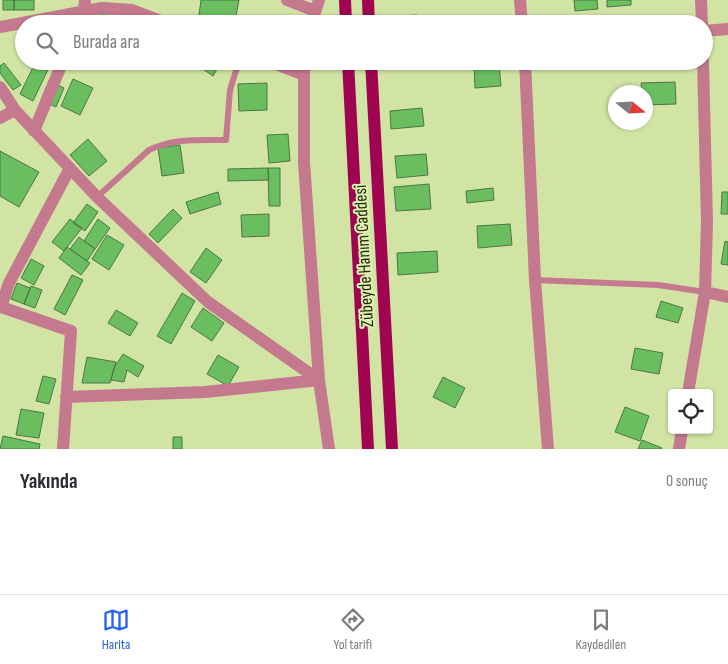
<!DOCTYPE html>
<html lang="tr">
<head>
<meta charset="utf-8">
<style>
  :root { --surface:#fff; --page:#f7f7f7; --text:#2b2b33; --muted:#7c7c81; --line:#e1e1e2; --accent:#2563eb }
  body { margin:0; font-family:"Sofia Sans Condensed",sans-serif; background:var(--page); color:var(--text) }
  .controls { position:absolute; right:15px; bottom:15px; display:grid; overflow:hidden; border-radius:5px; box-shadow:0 1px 4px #0004 }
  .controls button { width:45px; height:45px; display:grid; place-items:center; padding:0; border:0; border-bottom:1px solid var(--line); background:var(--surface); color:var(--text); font:25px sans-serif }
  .compass { position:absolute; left:608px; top:85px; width:45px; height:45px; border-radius:50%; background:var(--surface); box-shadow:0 1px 4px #0004; rotate:108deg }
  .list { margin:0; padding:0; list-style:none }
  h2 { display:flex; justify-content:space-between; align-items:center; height:65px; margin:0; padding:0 20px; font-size:21px }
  h2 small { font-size:16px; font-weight:400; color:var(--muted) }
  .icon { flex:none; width:28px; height:28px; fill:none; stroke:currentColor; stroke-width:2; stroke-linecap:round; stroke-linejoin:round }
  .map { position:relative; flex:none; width:728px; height:449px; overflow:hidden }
  .search { position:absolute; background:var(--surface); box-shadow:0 1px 4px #0004; left:15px; right:15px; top:15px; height:55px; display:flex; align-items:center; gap:12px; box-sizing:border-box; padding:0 18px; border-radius:28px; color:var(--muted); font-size:19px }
  .sheet { height:145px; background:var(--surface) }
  nav { display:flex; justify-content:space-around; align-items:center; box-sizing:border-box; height:70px; border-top:1px solid var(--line); background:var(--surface); font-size:14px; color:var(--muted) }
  nav a { display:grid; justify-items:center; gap:2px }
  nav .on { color:var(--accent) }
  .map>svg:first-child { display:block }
</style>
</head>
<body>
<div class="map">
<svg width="728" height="449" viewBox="0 0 728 449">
  <rect width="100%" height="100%" fill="#d1e4a4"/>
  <path fill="#6abe5f" stroke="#4c7646" d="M3,0H14V10H3Z
    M14,0H34V10H14Z
    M201,0H239L235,21L199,15Z
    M574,0H597L598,9L575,11Z
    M607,0H631V5L607,7Z
    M112,11V24H96V12Z
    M417,15L418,24H386V17Z
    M134,17L148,24H130Z
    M36,61H52L33,101L20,94Z
    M195,61H222L213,76L194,63Z
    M499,62L501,86L475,88L474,63Z
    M4,63L21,85L13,90L0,73V66Z
    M73,79L93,88L80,115L61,106Z
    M49,81L64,88L56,107L41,100Z
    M675,82L676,104L646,105V92H642L641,83Z
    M267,83V110L239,111L238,84Z
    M422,108L424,126L391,129L390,111Z
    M288,134L290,161L269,163L267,135Z
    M88,139L107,161L89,176L70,155Z
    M180,145L184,173L162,176L158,148Z
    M0,151L39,172L19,207L0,196Z
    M426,154L428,175L397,178L395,156Z
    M268,168L269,180L228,181V169Z
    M268,168H280V206H269Z
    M429,184L431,209L396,211L394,187Z
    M493,188L494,200L467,203L466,191Z
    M218,192L221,204L190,214L186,202Z
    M722,192H728V214H721Z
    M87,204L98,212L85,231L73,223Z
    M173,209L182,218L158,243L149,234Z
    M269,214V236L242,237L241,215Z
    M70,219L82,228L64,251L52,242Z
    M98,219L110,228L95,249L84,241Z
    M510,224L512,245L478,248L477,226Z
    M107,235L124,245L109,270L92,259Z
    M79,237L95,249L87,261L70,249Z
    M725,241L728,242V265L721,264Z
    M67,247L90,263L81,275L59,258Z
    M206,248L222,260L206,283L190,272Z
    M437,251L438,272L398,275L397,253Z
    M31,259L44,266L34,285L21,278Z
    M72,275L83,280L65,315L54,309Z
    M17,283L30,288L24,304L11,299Z
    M31,286L42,290L35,308L24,304Z
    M182,293L195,301L171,344L157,336Z
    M661,301L683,308L678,323L656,317Z
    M203,308L224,323L212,341L191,327Z
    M116,310L138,323L130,336L108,323Z
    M635,348L663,353L659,374L631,369Z
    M123,354L144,366L138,377L127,370L124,382L111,380L114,368Z
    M218,355L239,367L228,386L207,374Z
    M87,357L116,362L110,383H82Z
    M43,376L56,379L49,404L36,401Z
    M443,377L465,388L455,408L433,397Z
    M625,407L649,416L640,441L615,432Z
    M21,409L44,413L39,438L16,435Z
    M3,436L40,444L39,449H0Z
    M173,437H182V449H173Z
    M642,440L662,448L661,449H638Z"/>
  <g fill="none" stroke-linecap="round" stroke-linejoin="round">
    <path stroke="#c4798e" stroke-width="6" d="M97,197L149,150C174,138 199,140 226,140L230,90L239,61
      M535,280L658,285L705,292"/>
    <path stroke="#c4798e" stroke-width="12" d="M287,0L315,11
      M520,0L522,24
      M701,0L702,24
      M78,24L84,11L85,0
      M311,24L319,0
      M0,27L102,8L132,10L169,24
      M704,31L728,29
      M268,61L304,75
      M304,61V162L319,380L329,449
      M525,61L535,280L548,449
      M0,87L15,110L97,197L208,302L319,380
      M0,118L15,110
      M34,131L63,61
      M705,292L728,297
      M688,393L705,292L707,222L703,61
      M66,397L205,392L319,380
      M63,449L71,331L1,307L9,283L70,168
      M679,449L682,430"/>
    <path stroke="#a00450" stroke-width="12" d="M345,0L346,24
      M368,0L369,24
      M348,61L368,449
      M371,61L392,449"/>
  </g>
  <g text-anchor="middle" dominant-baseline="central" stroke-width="4" stroke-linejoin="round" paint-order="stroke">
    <g font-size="18" fill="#1f260c" stroke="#def2b0">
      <text transform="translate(364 256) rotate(-93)">Zübeyde Hanım Caddesi</text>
    </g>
  </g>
</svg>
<div class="controls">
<button><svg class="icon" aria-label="locate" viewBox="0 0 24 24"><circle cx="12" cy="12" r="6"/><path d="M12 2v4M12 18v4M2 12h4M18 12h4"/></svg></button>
</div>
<svg class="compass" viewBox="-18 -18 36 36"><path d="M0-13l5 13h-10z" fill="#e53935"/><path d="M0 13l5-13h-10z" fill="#7c7c81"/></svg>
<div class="search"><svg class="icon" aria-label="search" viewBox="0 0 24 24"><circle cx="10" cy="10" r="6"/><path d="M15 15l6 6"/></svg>Burada ara</div>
</div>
<section class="sheet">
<h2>Yakında<small>0 sonuç</small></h2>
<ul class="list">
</ul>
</section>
<nav>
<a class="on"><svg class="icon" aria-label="map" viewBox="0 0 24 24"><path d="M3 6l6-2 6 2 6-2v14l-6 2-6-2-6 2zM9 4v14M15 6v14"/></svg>Harita</a>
<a><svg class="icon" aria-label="directions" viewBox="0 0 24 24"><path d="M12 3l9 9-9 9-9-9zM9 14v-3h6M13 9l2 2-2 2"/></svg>Yol tarifi</a>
<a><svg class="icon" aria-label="saved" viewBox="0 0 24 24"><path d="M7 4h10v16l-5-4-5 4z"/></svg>Kaydedilen</a>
</nav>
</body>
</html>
